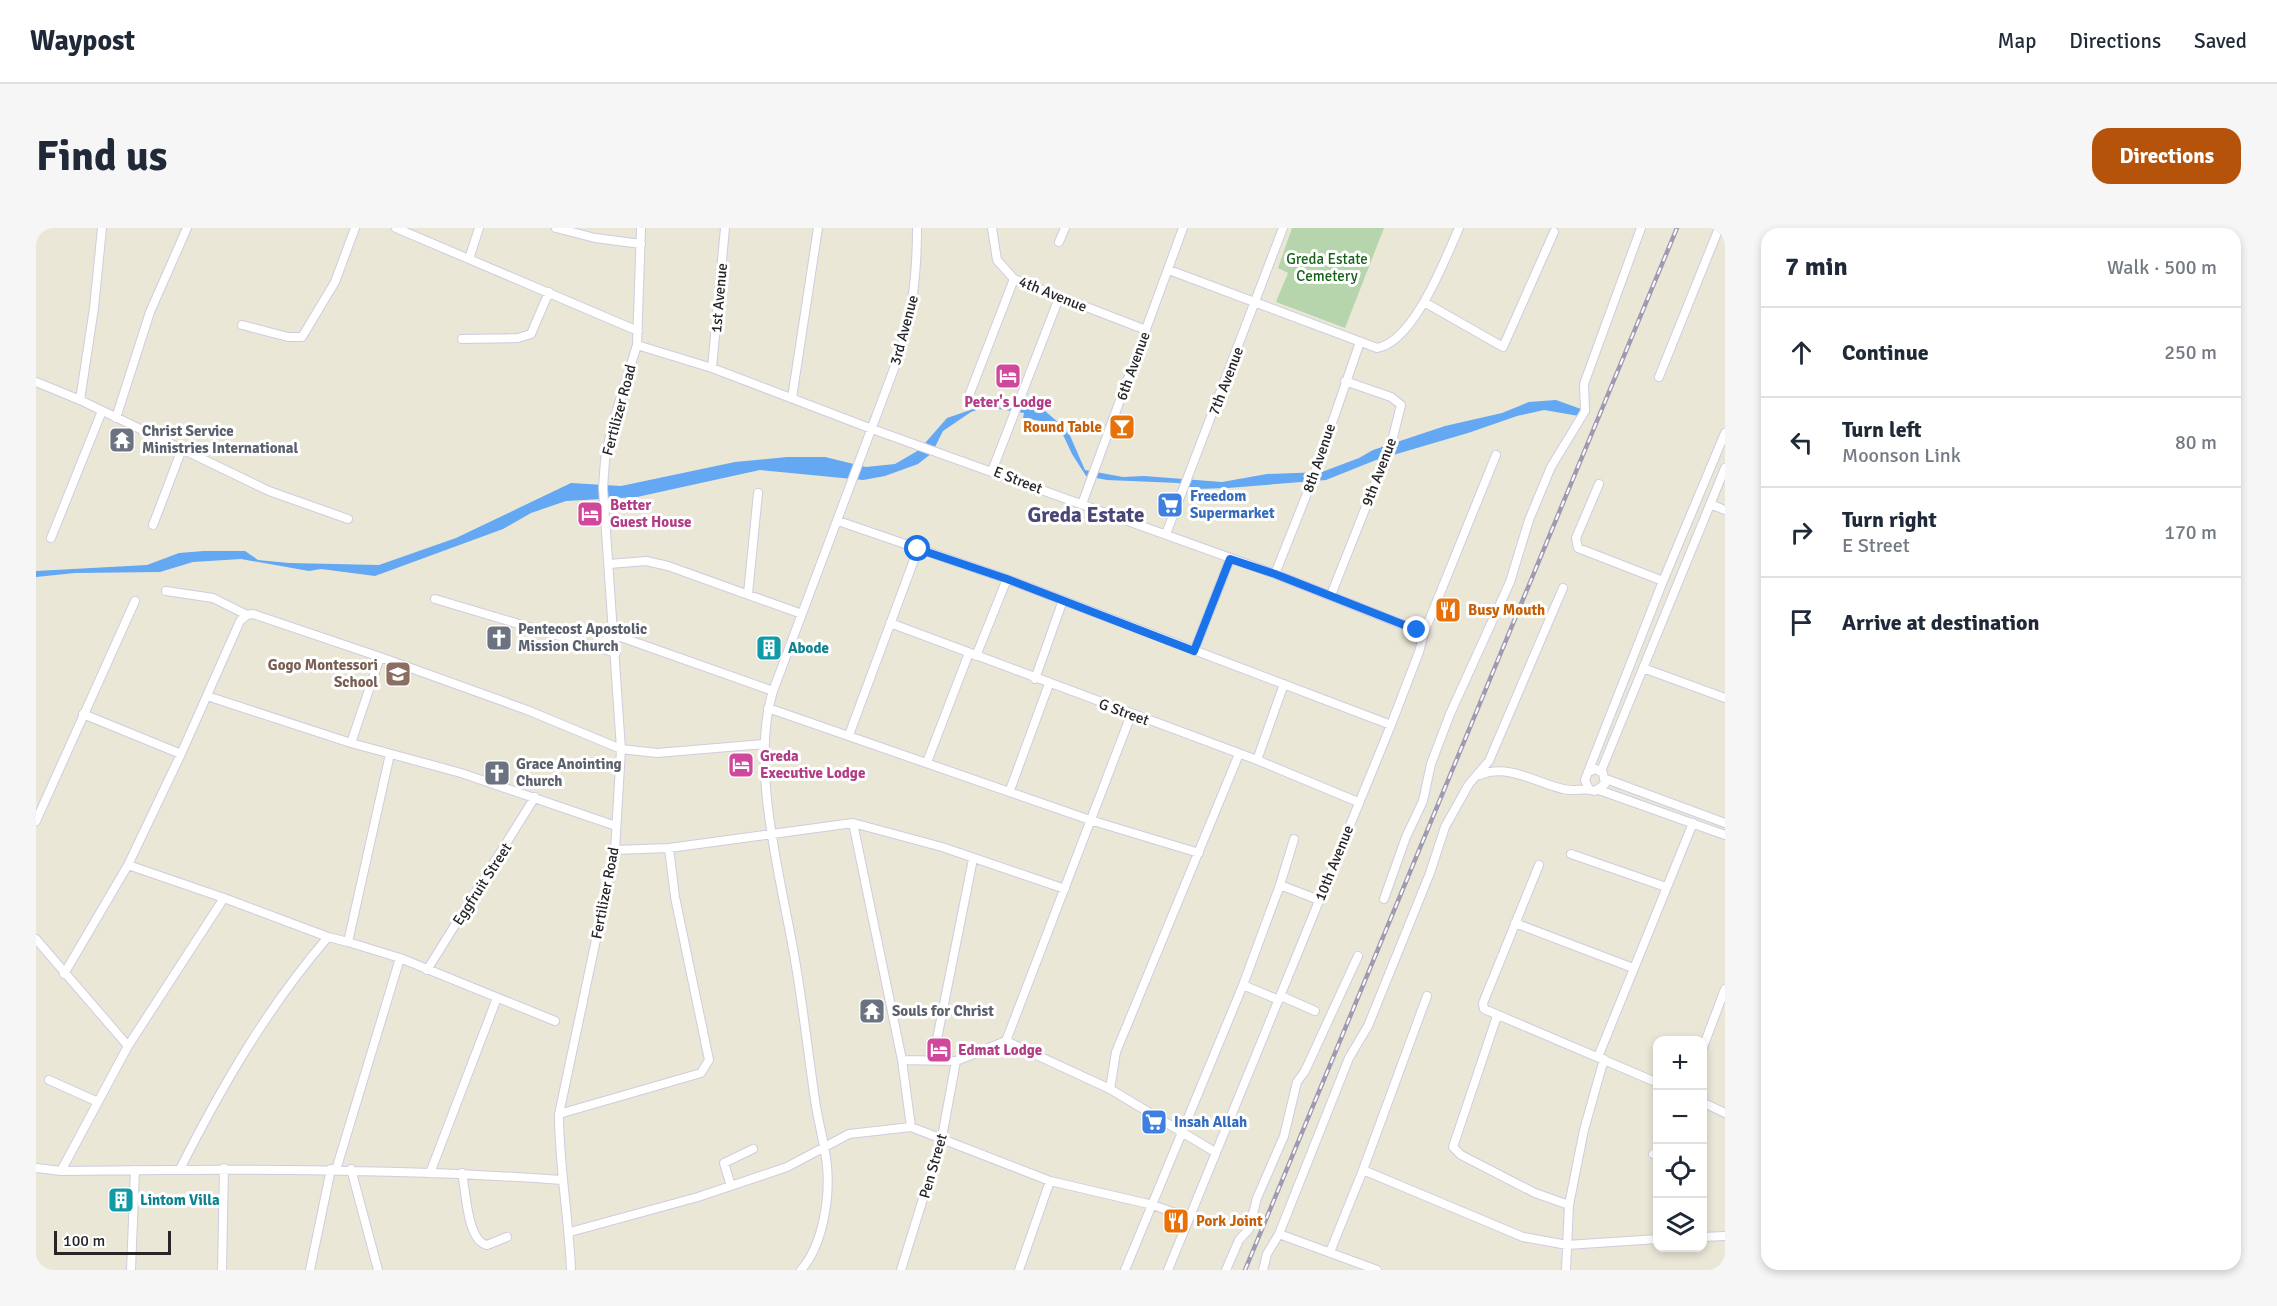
<!DOCTYPE html>
<html lang="en">
<head>
<meta charset="utf-8">
<style>
  :root { --surface:#fff; --page:#f6f6f7; --text:#1f2937; --muted:#747a83; --line:#e0e1e3; --accent:#b45309 }
  body { margin:0; font-family:Signika,sans-serif; background:var(--page); color:var(--text) }
  .controls { position:absolute; right:18px; bottom:18px; display:grid; overflow:hidden; border-radius:12px; box-shadow:0 3px 9px #0003 }
  .controls button { width:54px; height:54px; display:grid; place-items:center; padding:0; border:0; border-bottom:2px solid var(--line); background:var(--surface); color:var(--text); font:30px sans-serif }
  .scale { position:absolute; left:18px; bottom:15px; width:117px; box-sizing:border-box; padding-left:6px; border:3px solid #262626; border-top:0; font-size:16px; line-height:21px; white-space:nowrap; color:#262626; -webkit-text-stroke:4px #fff; paint-order:stroke }
  .stop { position:absolute; width:18px; height:18px; margin:-14px; border:4px solid #1a73e8; border-radius:50%; background:#fff }
  .stop.end { background:#1a73e8; border-color:#fff; box-shadow:0 2px 6px #0008 }
  .list { margin:0; padding:0; list-style:none }
  h2 { display:flex; justify-content:space-between; align-items:center; height:78px; margin:0; padding:0 24px; font-size:26px }
  h2 small { font-size:20px; font-weight:400; color:var(--muted) }
  .list li { display:grid; grid-template-columns:39px 1fr auto; gap:18px; align-items:center; box-sizing:border-box; height:90px; padding:0 24px; border-top:2px solid var(--line) }
  .list b { display:block; font-size:22px; white-space:nowrap }
  .list p { margin:0; font-size:20px; white-space:nowrap; color:var(--muted) }
  .list em { font-size:20px; font-style:normal; color:var(--muted) }
  .icon { flex:none; width:33px; height:33px; fill:none; stroke:currentColor; stroke-width:2; stroke-linecap:round; stroke-linejoin:round }
  .map { position:relative; flex:none; width:1689px; height:1042px; overflow:hidden; border-radius:18px }
  header { display:flex; align-items:center; gap:36px; box-sizing:border-box; height:84px; padding:0 30px; background:var(--surface); border-bottom:2px solid var(--line) }
  header strong { font-size:28px }
  nav { display:flex; gap:33px; margin-inline-start:auto; font-size:21px }
  .intro { display:flex; align-items:center; justify-content:space-between; box-sizing:border-box; height:144px; padding:0 36px }
  h1 { margin:0; font-size:42px }
  .button { padding:15px 27px; border-radius:18px; background:var(--accent); color:#fff; font-size:21px; font-weight:700 }
  main { display:flex; gap:36px; padding:0 36px }
  aside { flex:1; background:var(--surface); border-radius:18px; box-shadow:0 3px 9px #0003 }
  .map>svg:first-child { display:block }
</style>
</head>
<body>
<header>
<strong>Waypost</strong>
<nav><a>Map</a><a>Directions</a><a>Saved</a></nav>
</header>
<div class="intro"><h1>Find us</h1><a class="button">Directions</a></div>
<main>
<div class="map">
<svg width="1689" height="1042" viewBox="0 0 1689 1042">
  <rect width="100%" height="100%" fill="#eae7d7"/>
  <path fill="#b6d5ad" d="M1256,0H1348L1309,100L1240,74L1252,45L1242,40Z"/>
  <path fill="#64a7f2" d="M1520,172L1545,181L1543,188L1508,182L1481,188L1432,205L1340,232L1290,252L1192,260L1160,261L1142,255L1071,252L1050,248L1036,226L1022,196L987,190L988,185L950,179L935,184L907,203L896,225L882,236L849,248L827,252L724,242L601,269L530,273L495,285L467,301L339,348L285,341L273,343L205,331L157,334L124,344L39,345L0,349V343L111,337L143,325L168,323H209L222,332L253,335L343,337L420,310L535,255L585,258L699,234L751,229H789L830,239L859,236L883,222L911,190L946,178H984L1008,182L1032,203L1049,242L1087,249L1108,248L1186,254L1231,246L1286,244L1323,230L1337,222L1409,198L1466,185L1493,174Z"/>
  <g fill="none" stroke-linecap="round" stroke-linejoin="round">
    <defs>
      <path id="minor" d="M360,0L602,103
        M520,0L559,10L605,16
        M956,0L961,32L978,51L1110,102
        M1023,14L1029,0
        M433,31L443,0
        M1133,42L1341,120C1378,114 1409,31 1423,0
        M1388,74L1467,119L1518,4
        M206,97L252,109H266L299,54L319,0
        M426,111L482,110L495,106L513,64
        M601,117L676,140L836,201L1239,346L1388,405
        M676,140L689,0
        M1623,149L1683,0
        M0,154L44,172L233,263L312,291
        M756,170L782,0
        M932,170L978,51
        M44,172L58,80L66,0
        M80,190L114,84L151,0
        M956,243L1023,70
        M1563,256L1540,310L1542,320L1627,353
        M1046,276L1147,0
        M1674,276L1689,282
        M802,293L971,351L1355,497
        M117,297L146,221
        M1130,306L1247,0
        M15,310L66,183
        M573,336L610,333L632,338L766,386
        M1239,346L1276,253L1324,114
        M130,363L177,370L211,387
        M712,366L722,265
        M1295,367L1356,213L1365,177L1355,169L1309,153
        M399,371L580,425
        M854,395L1221,532L1322,574
        M557,418L579,407L737,463C713,539 746,654 759,732C767,778 772,825 779,872C782,894 789,916 791,938C794,970 787,1017 765,1042
        M1158,423L1194,331
        M940,428L971,351
        M1607,440L1689,470
        M999,451L1027,372
        M737,463L865,122C877,79 881,45 881,0
        M171,468L315,515
        M732,480L1054,592L1163,625
        M47,486L145,526
        M813,507L882,321
        M354,526L312,714L364,730L519,793
        M1221,532L1248,456
        M891,534L933,425
        M1565,543L1689,240
        M1552,544L1627,353L1689,205
        M1444,547C1472,535 1500,555 1527,561C1539,564 1548,559 1559,563L1569,556L1567,545L1560,541L1552,544L1549,552L1552,559
        M1570,551L1689,595
        M974,562L1013,456
        M1563,562L1689,607
        M0,593L99,373
        M817,595L866,832L875,899
        M580,598L425,545L315,515L344,429L491,482L585,521L621,525L728,516
        M579,622L633,620L817,595L906,619L1029,661
        M1535,626L1630,659
        M92,637L188,670
        M1503,637L1447,775L1448,781L1622,855
        M1244,657L1283,672
        M1348,671L1370,609L1387,573L1395,536L1414,486L1474,354L1493,292L1515,239L1549,183L1548,156L1605,0
        M1479,695L1597,740
        M0,711L92,818
        M391,742L499,569
        M28,746L92,637L145,526L204,393L211,387L217,386L344,429
        M1207,757L1243,772
        M1245,768L1279,783
        M1461,788L1417,919L1425,927L1499,965L1533,977
        M970,813L1074,861
        M1666,822L1689,761
        M1562,829L1657,595
        M897,831L937,631
        M866,832L920,833L970,813L1095,487
        M13,852L62,874
        M1666,874L1689,885
        M523,886L665,845L673,832L639,669L633,620
        M1179,924L1074,861L1080,824L1203,526
        M1617,926L1622,928
        M0,940L25,943C192,941 359,940 526,952
        M144,941C186,858 231,780 292,709L312,714
        M315,941L342,1042
        M300,942L364,730
        M1327,942L1487,1009L1531,1017L1622,1011
        M25,943L92,818L188,670L292,709
        M394,945L461,770
        M426,945C430,963 431,1013 451,1017L471,1009
        M695,958L688,935L717,921
        M534,1004L662,969L751,939L813,906L875,899L1014,953L1117,977L1153,990
        M1243,1006L1341,1042
        M1666,1009L1689,1008
        M1294,1024L1327,942L1391,768
        M95,1042L99,942
        M186,1042L188,940
        M274,1042L295,941
        M535,1042C533,990 523,939 523,886L579,622L585,521L567,260L569,232L576,198L601,117L605,0
        M865,1042L906,909L920,833
        M983,1042L1014,953
        M1089,1042L1207,757L1244,657L1258,611
        M1132,1042L1355,497L1383,424L1388,405L1460,227
        M1190,1042L1203,1012L1213,1001L1221,970L1248,908L1261,854L1269,843L1322,728
        M1227,1042L1231,1026L1243,1006L1313,830L1332,798L1394,645L1409,599L1433,556L1453,533L1527,360
        M1530,1042L1533,977L1548,902L1568,831"/>
    </defs>
    <use href="#minor" stroke="#cecce1" stroke-width="10"/>
    <use href="#minor" stroke="#fff" stroke-width="8"/>
    <defs>
      <path id="rail" d="M1209,1042L1641,0"/>
    </defs>
    <use href="#rail" stroke="#9d9ab2" stroke-width="4.5"/>
    <use href="#rail" stroke="#fff" stroke-width="2" stroke-dasharray="7" stroke-linecap="butt"/>
  </g>
  <g fill="none" stroke-linecap="round" stroke-linejoin="round">
    <path stroke="#1a73e8" stroke-width="8" d="M882,321L971,351L1158,423L1194,331L1239,346L1381,402"/>
  </g>
  <defs>
    <symbol id="hotel-square" viewBox="-11 -11 22 22"><rect x="-9" y="-9" width="18" height="18" rx="4" fill="#d1479c" stroke="#fff"/><path d="M-6-4.5h1.5V1H6V5H4.5V3h-9V5H-6ZM-4 0a1.8 1.8 0 1 1 3.6 0ZM.5 0V-2.5h3Q6-2.5 6 0Z" fill="#fff"/></symbol>
    <symbol id="bar-square" viewBox="-11 -11 22 22"><rect x="-9" y="-9" width="18" height="18" rx="4" fill="#e8710a" stroke="#fff"/><path d="M-6-5H6L.8 .8V4.5H3.5V6h-7V4.5H-.8V.8Z" fill="#fff"/></symbol>
    <symbol id="temple-square" viewBox="-11 -11 22 22"><rect x="-9" y="-9" width="18" height="18" rx="4" fill="#6b7280" stroke="#fff"/><path d="M0-6L5-2H3V0L6.5 2.5H4V6H1.5V3h-3V6H-4V2.5H-6.5L-3 0V-2H-5Z" fill="#fff"/></symbol>
    <symbol id="supermarket-square" viewBox="-11 -11 22 22"><rect x="-9" y="-9" width="18" height="18" rx="4" fill="#3f7fe0" stroke="#fff"/><path d="M-6-5.5h2.5l.6 2H6L4.5 2H-2.5L-4.4-4H-6ZM-1.5 3.2a1.3 1.3 0 1 0 .1 0ZM3 3.2a1.3 1.3 0 1 0 .1 0Z" fill="#fff"/></symbol>
    <symbol id="restaurant-square" viewBox="-11 -11 22 22"><rect x="-9" y="-9" width="18" height="18" rx="4" fill="#e8710a" stroke="#fff"/><path d="M-5-6h1v4h1v-4h1v4h1v-4h1v5L-1.5 .5V6h-2V.5L-5-1ZM5-6V6H3V1.5H1.5Q1.5-4 5-6Z" fill="#fff"/></symbol>
    <symbol id="church-square" viewBox="-11 -11 22 22"><rect x="-9" y="-9" width="18" height="18" rx="4" fill="#6b7280" stroke="#fff"/><path d="M-1.2-6h2.4v3.5h3.3v2.4h-3.3V6h-2.4V-.1h-3.3v-2.4h3.3Z" fill="#fff"/></symbol>
    <symbol id="building-square" viewBox="-11 -11 22 22"><rect x="-9" y="-9" width="18" height="18" rx="4" fill="#0f9aa8" stroke="#fff"/><path d="M-4-6H4V6H1V3H-1V6H-4ZM-2.5-4.3h1.7v1.8h-1.7ZM.8-4.3h1.7v1.8H.8ZM-2.5-1h1.7V.8h-1.7ZM.8-1h1.7V.8H.8Z" fill="#fff"/></symbol>
    <symbol id="school-square" viewBox="-11 -11 22 22"><rect x="-9" y="-9" width="18" height="18" rx="4" fill="#8d6e63" stroke="#fff"/><path d="M0-5L7-2L0 1L-7-2ZM-4 1L0 2.5L4 1V4Q0 6-4 4Z" fill="#fff"/></symbol>
  </defs>
  <g fill-rule="evenodd">
    <use href="#hotel-square" x="957" y="133" width="30" height="30"/>
    <use href="#bar-square" x="1071" y="184" width="30" height="30"/>
    <use href="#temple-square" x="71" y="197" width="30" height="30"/>
    <use href="#supermarket-square" x="1119" y="262" width="30" height="30"/>
    <use href="#hotel-square" x="539" y="271" width="30" height="30"/>
    <use href="#restaurant-square" x="1397" y="367" width="30" height="30"/>
    <use href="#church-square" x="448" y="395" width="30" height="30"/>
    <use href="#building-square" x="718" y="405" width="30" height="30"/>
    <use href="#school-square" x="347" y="431" width="30" height="30"/>
    <use href="#hotel-square" x="690" y="522" width="30" height="30"/>
    <use href="#church-square" x="446" y="530" width="30" height="30"/>
    <use href="#temple-square" x="821" y="768" width="30" height="30"/>
    <use href="#hotel-square" x="888" y="807" width="30" height="30"/>
    <use href="#supermarket-square" x="1103" y="879" width="30" height="30"/>
    <use href="#building-square" x="70" y="957" width="30" height="30"/>
    <use href="#restaurant-square" x="1125" y="978" width="30" height="30"/>
  </g>
  <g text-anchor="middle" dominant-baseline="central" stroke-width="6" stroke-linejoin="round" paint-order="stroke">
    <g font-size="15" fill="#16641a" stroke="#fff">
      <text x="1291" y="31">Greda Estate<tspan x="1291" dy="17">Cemetery</tspan></text>
    </g>
    <g font-size="15" fill="#262626" stroke="#fff">
      <text transform="translate(1017 66) rotate(22)">4th Avenue</text>
      <text transform="translate(683 70) rotate(-85)">1st Avenue</text>
      <text transform="translate(868 102) rotate(-75)">3rd Avenue</text>
      <text transform="translate(1097 138) rotate(-70)">6th Avenue</text>
      <text transform="translate(1190 153) rotate(-69)">7th Avenue</text>
      <text transform="translate(583 182) rotate(-75)">Fertilizer Road</text>
      <text transform="translate(1283 230) rotate(-71)">8th Avenue</text>
      <text transform="translate(1343 244) rotate(-69)">9th Avenue</text>
      <text transform="translate(982 252) rotate(21)">E Street</text>
      <text transform="translate(1088 484) rotate(20)">G Street</text>
      <text transform="translate(1298 635) rotate(-68)">10th Avenue</text>
      <text transform="translate(446 656) rotate(-57)">Eggfruit Street</text>
      <text transform="translate(569 665) rotate(-79)">Fertilizer Road</text>
      <text transform="translate(897 938) rotate(-74)">Pen Street</text>
    </g>
    <g font-size="15" font-weight="bold" fill="#b23c85" stroke="#fff" text-anchor="start">
      <text x="972" y="174" text-anchor="middle">Peter's Lodge</text>
      <text x="574" y="277">Better<tspan x="574" dy="17">Guest House</tspan></text>
      <text x="724" y="528">Greda<tspan x="724" dy="17">Executive Lodge</tspan></text>
      <text x="922" y="822">Edmat Lodge</text>
    </g>
    <g font-size="15" font-weight="bold" fill="#c56008" stroke="#fff" text-anchor="start">
      <text x="1066" y="199" text-anchor="end">Round Table</text>
      <text x="1432" y="382">Busy Mouth</text>
      <text x="1160" y="993">Pork Joint</text>
    </g>
    <g font-size="15" font-weight="bold" fill="#5b616d" stroke="#fff" text-anchor="start">
      <text x="106" y="203">Christ Service<tspan x="106" dy="17">Ministries International</tspan></text>
      <text x="482" y="401">Pentecost Apostolic<tspan x="482" dy="17">Mission Church</tspan></text>
      <text x="480" y="536">Grace Anointing<tspan x="480" dy="17">Church</tspan></text>
      <text x="856" y="783">Souls for Christ</text>
    </g>
    <g font-size="15" font-weight="bold" fill="#366cbe" stroke="#fff" text-anchor="start">
      <text x="1154" y="268">Freedom<tspan x="1154" dy="17">Supermarket</tspan></text>
      <text x="1138" y="894">Insah Allah</text>
    </g>
    <g font-size="15" font-weight="bold" fill="#0d838f" stroke="#fff" text-anchor="start">
      <text x="752" y="420">Abode</text>
      <text x="104" y="972">Lintom Villa</text>
    </g>
    <g font-size="15" font-weight="bold" fill="#785e54" stroke="#fff" text-anchor="end">
      <text x="342" y="437">Gogo Montessori<tspan x="342" dy="17">School</tspan></text>
    </g>
    <g font-size="21" font-weight="bold" fill="#4a4678" stroke="#fff">
      <text x="1050" y="287">Greda Estate</text>
    </g>
  </g>
</svg>
<div class="controls">
<button>+</button>
<button>−</button>
<button><svg class="icon" aria-label="locate" viewBox="0 0 24 24"><circle cx="12" cy="12" r="6"/><path d="M12 2v4M12 18v4M2 12h4M18 12h4"/></svg></button>
<button><svg class="icon" aria-label="layers" viewBox="0 0 24 24"><path d="M12 4l9 5-9 5-9-5zM3 14l9 5 9-5"/></svg></button>
</div>
<div class="scale">100 m</div>
<div class="stop" style="left:882px;top:321px"></div>
<div class="stop end" style="left:1381px;top:402px"></div>
</div>
<aside>
<h2>7 min<small>Walk · 500 m</small></h2>
<ul class="list">
<li><svg class="icon" aria-label="ahead" viewBox="0 0 24 24"><path d="M12 20V5M6 11l6-6 6 6"/></svg><div><b>Continue</b></div><em>250 m</em></li>
<li><svg class="icon" aria-label="left" viewBox="0 0 24 24"><path d="M17 20v-9H6M10 6l-5 5 5 5"/></svg><div><b>Turn left</b><p>Moonson Link</p></div><em>80 m</em></li>
<li><svg class="icon" aria-label="right" viewBox="0 0 24 24"><path d="M7 20v-9h11M14 6l5 5-5 5"/></svg><div><b>Turn right</b><p>E Street</p></div><em>170 m</em></li>
<li><svg class="icon" aria-label="arrive" viewBox="0 0 24 24"><path d="M6 21V4h12l-3 4 3 4H6"/></svg><div><b>Arrive at destination</b></div></li>
</ul>
</aside>
</main>
</body>
</html>
